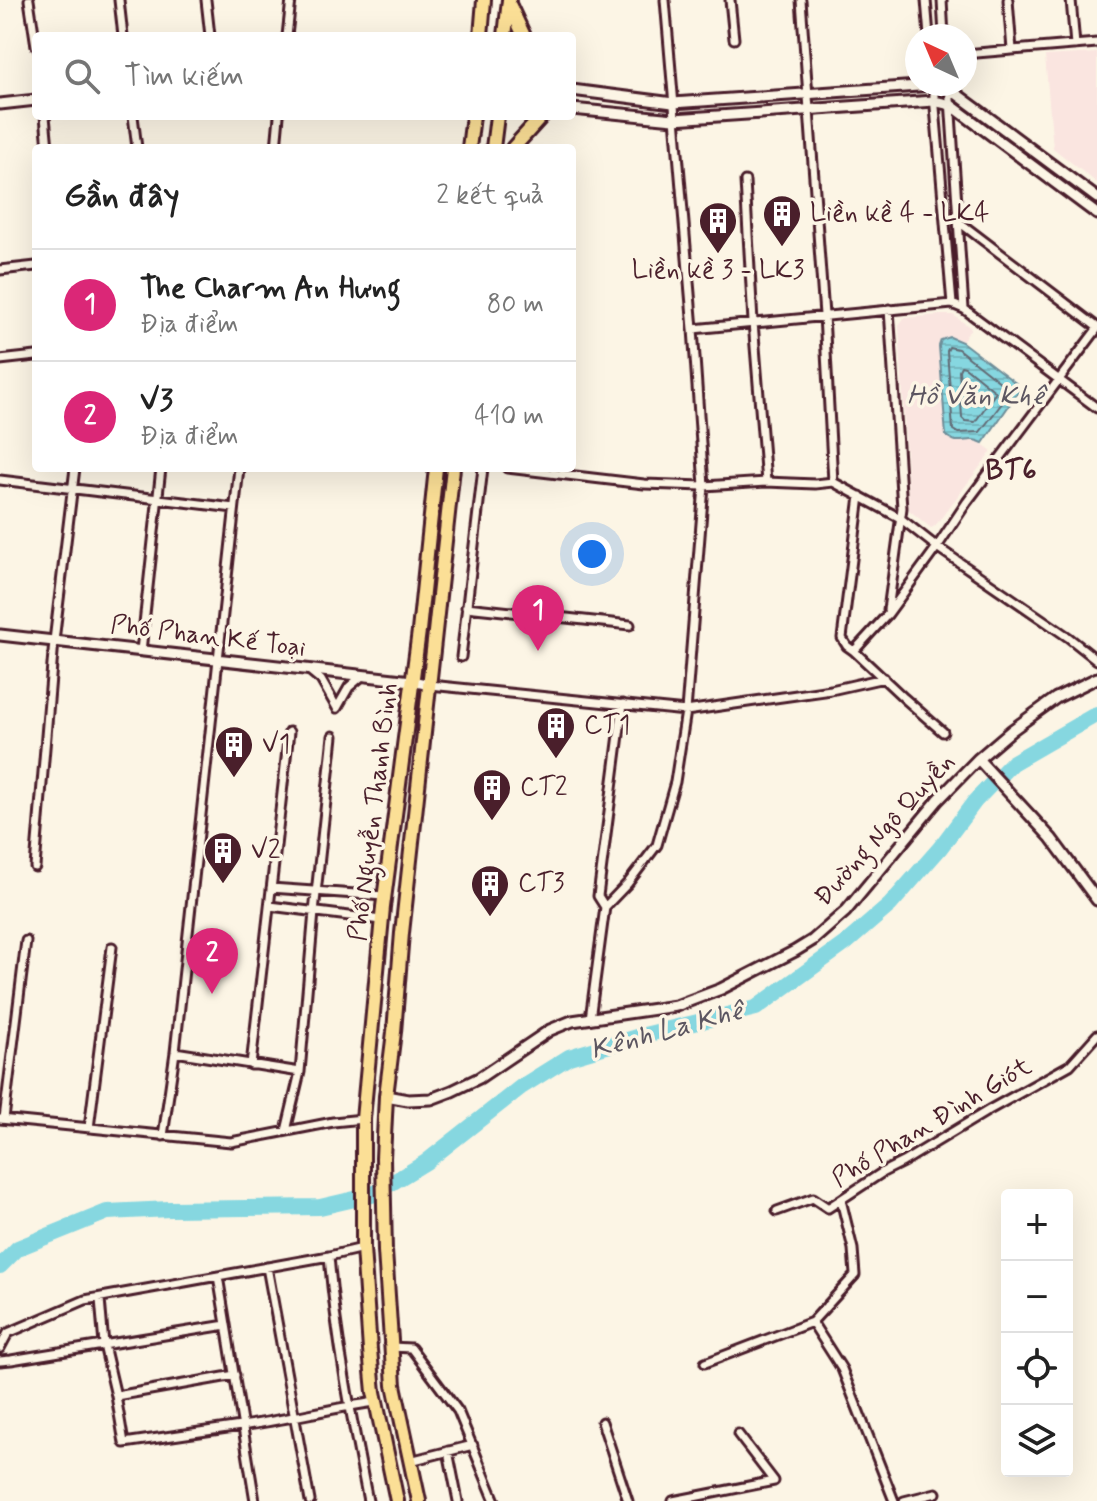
<!DOCTYPE html>
<html lang="vi">
<head>
<meta charset="utf-8">
<style>
  :root { --surface:#fff; --page:#f6f6f6; --text:#222; --muted:#767676; --line:#e0e0e0; --accent:#db2777 }
  body { margin:0; font-family:Mynerve,sans-serif; background:var(--page); color:var(--text) }
  .controls { position:absolute; right:24px; bottom:24px; display:grid; overflow:hidden; border-radius:8px; box-shadow:0 8px 32px #0002 }
  .controls button { width:72px; height:72px; display:grid; place-items:center; padding:0; border:0; border-bottom:2px solid var(--line); background:var(--surface); color:var(--text); font:40px sans-serif }
  .compass { position:absolute; left:905px; top:24px; width:72px; height:72px; border-radius:50%; background:var(--surface); box-shadow:0 8px 32px #0002; rotate:316deg }
  .you { position:absolute; left:592px; top:554px; width:28px; height:28px; margin:-20px; border:6px solid #fff; border-radius:50%; background:#1a73e8; box-shadow:0 0 0 12px #1a73e833 }
  .badge { display:grid; place-items:center; width:52px; height:52px; border-radius:50%; background:var(--accent); color:#fff; font-size:26px; font-weight:700 }
  .pin { position:absolute; translate:-50% -66px; filter:drop-shadow(0 2px 4px #0008) }
  .pin::after { content:''; position:absolute; top:42px; width:28px; height:24px; background:inherit; clip-path:polygon(0 0,100% 0,50% 100%) }
  .list { margin:0; padding:0; list-style:none }
  h2 { display:flex; justify-content:space-between; align-items:center; height:104px; margin:0; padding:0 32px; font-size:34px }
  h2 small { font-size:26px; font-weight:400; color:var(--muted) }
  .list li { display:grid; grid-template-columns:52px 1fr auto; gap:24px; align-items:center; box-sizing:border-box; height:112px; padding:0 32px; border-top:2px solid var(--line) }
  .list b { display:block; font-size:30px; white-space:nowrap }
  .list p { margin:0; font-size:26px; white-space:nowrap; color:var(--muted) }
  .list em { font-size:26px; font-style:normal; color:var(--muted) }
  .icon { flex:none; width:44px; height:44px; fill:none; stroke:currentColor; stroke-width:2; stroke-linecap:round; stroke-linejoin:round }
  .map { position:relative; flex:none; width:1097px; height:1501px; overflow:hidden }
  .search { position:absolute; background:var(--surface); box-shadow:0 8px 32px #0002; left:32px; top:32px; width:544px; height:88px; display:flex; align-items:center; gap:20px; box-sizing:border-box; padding:0 28px; border-radius:8px; color:var(--muted); font-size:30px }
  .panel { position:absolute; background:var(--surface); box-shadow:0 8px 32px #0002; left:32px; top:144px; width:544px; height:328px; border-radius:8px }
  .map>svg:first-child { display:block }
</style>
</head>
<body>
<div class="map">
<svg width="1097" height="1501" viewBox="0 0 1097 1501">
  <defs>
    <pattern id="water-rules" width="6" height="5" patternUnits="userSpaceOnUse" patternTransform="scale(2)"><rect width="6" height="5" fill="#86d7e0"/><path d="M0 2.5h6" fill="none" stroke="#75b8c0"/></pattern>
  </defs>
  <rect width="100%" height="100%" fill="#fcf5e5"/>
  <filter id="ink" filterUnits="userSpaceOnUse"><feTurbulence type="fractalNoise" baseFrequency=".0125" numOctaves="2"/><feDisplacementMap in="SourceGraphic" scale="16" xChannelSelector="R" yChannelSelector="G"/><feConvolveMatrix kernelMatrix="1 2 1 2 8 2 1 2 1" color-interpolation-filters="sRGB"/></filter>
  <g filter="url(#ink)">
    <path fill="#fae5e0" d="M1097,53V183L1053,148L1045,56Z
      M941,315H953L971,328L962,342L950,337L957,441L967,439L977,440L992,451L935,526L931,528L909,510L899,325L904,318Z"/>
    <path fill="url(#water-rules)" stroke="#6e8d98" stroke-width="2" d="M950,337L962,342L1017,384L1019,391L983,443C971,437 966,442 956,441C952,440 949,438 946,436L939,346L941,340Z"/>
    <g fill="none" stroke-linecap="round" stroke-linejoin="round">
      <path stroke="#626973" stroke-width="2" d="M949,347L958,349L1010,390L1009,394L980,432L958,433L953,430L947,351Z
        M961,366L965,367L996,392L975,422L965,421L962,418L959,370Z"/>
      <path stroke="#86d7e0" stroke-width="16" d="M0,1266L18,1248L107,1212L170,1209L320,1207L372,1195L426,1162L521,1087L569,1057L640,1036L756,1008L846,943L890,905L940,848L975,801L1012,763L1097,714"/>
      <defs>
        <path id="minor" d="M29,0L36,46
          M119,0L123,36
          M206,0L210,36
          M730,0L734,39
          M801,0L824,315L833,482
          M926,0L929,36
          M942,0L944,36
          M1008,0L1012,50
          M1071,0L1075,45
          M287,36L291,0
          M965,54L1097,43
          M933,84L952,304
          M949,84L964,309
          M45,116L48,148
          M133,116L137,148
          M276,148L279,116
          M745,181L753,322L766,482
          M959,222L1097,327
          M0,270L36,266
          M693,329L952,304L964,309L1097,408
          M0,360L36,356
          M507,468L644,484L704,486L766,482L815,484L833,482L900,518L937,547L1068,637L1097,660
          M0,480L234,508
          M860,496L842,638L847,646L854,651L904,698L943,732
          M466,607L630,625
          M888,610L902,508L889,309
          M141,651L161,468
          M854,651L888,614L937,547L967,502L1097,329
          M461,657L483,468
          M310,671L321,680L337,708
          M430,685L686,711L831,690L884,678
          M337,708L349,687L362,676
          M35,867L54,641L75,468
          M271,888L384,896
          M270,906L381,920
          M605,907L628,883L657,845L675,782L686,711L704,486L693,329L665,0
          M590,1019L605,907L598,896L623,704
          M175,1052L300,1072
          M251,1065L289,732
          M0,1119L231,1142L333,1122L363,1119
          M4,1119L26,941
          M89,1128L112,947
          M286,1131L300,1072L314,912L333,736
          M163,1136L175,1052L239,468
          M777,1211L813,1198L828,1208L883,1172L903,1162L989,1110L1070,1065L1097,1035
          M329,1256C336,1339 352,1420 368,1501
          M267,1267L310,1501
          M218,1276L255,1501
          M100,1299L104,1345L116,1396L124,1443C163,1437 202,1432 241,1426C286,1420 331,1408 376,1402
          M812,1322L842,1369L894,1501
          M391,1347L411,1348L458,1411L495,1501
          M0,1348L8,1333L85,1300L329,1256L363,1248
          M0,1361L11,1360L226,1325
          M705,1363L812,1322L855,1275L853,1249L841,1200
          M116,1396L235,1375
          M602,1422L628,1501
          M448,1451L458,1501
          M410,1461L473,1445
          M673,1501L774,1481L738,1434
          M904,1501L936,1493"/>
        <path id="tertiary" d="M572,90L673,103L933,85L950,89L1097,198
          M0,104L36,100
          M572,109L674,119L934,101L951,105L1097,214
          M0,635L412,681L430,685
          M978,759L1051,838L1097,900
          M386,1096L408,1100L431,1099L452,1091L479,1078L550,1030L572,1021L676,1006L721,989L795,951L813,940L846,911L938,800L978,759L1012,730L1056,698L1097,678"/>
        <path id="primary" d="M510,6L524,36
          M481,36L484,0
          M505,36L509,0
          M469,148L473,116
          M493,148L497,116
          M513,148L542,116
          M397,1501L374,1392L370,1350L363,1248V1119L383,907L419,631L436,468
          M419,1501L394,1385L385,1251L383,1158L386,1096L394,1032L402,933L453,468"/>
      </defs>
      <use href="#minor" stroke="#4a1f2b" stroke-width="13"/>
      <use href="#tertiary" stroke="#4a1f2b" stroke-width="15"/>
      <use href="#primary" stroke="#4a1f2b" stroke-width="18"/>
      <use href="#minor" stroke="#fcf5e5" stroke-width="7"/>
      <use href="#tertiary" stroke="#fcf5e5" stroke-width="9"/>
      <use href="#primary" stroke="#fbdf96" stroke-width="12"/>
    </g>
  </g>
  <defs>
    <symbol id="building-pin" viewBox="-11 -11 22 30"><path d="M0 17L-7.5 6A9.5 9.5 0 1 1 7.5 6Z" fill="#4a1f2b" stroke="#fcf5e5"/><path d="M-4-6H4V6H1V3H-1V6H-4ZM-2.5-4.3h1.7v1.8h-1.7ZM.8-4.3h1.7v1.8H.8ZM-2.5-1h1.7V.8h-1.7ZM.8-1h1.7V.8H.8Z" fill="#fff"/></symbol>
  </defs>
  <g fill-rule="evenodd">
    <use href="#building-pin" x="760" y="192" width="44" height="60"/>
    <use href="#building-pin" x="696" y="199" width="44" height="60"/>
    <use href="#building-pin" x="534" y="704" width="44" height="60"/>
    <use href="#building-pin" x="212" y="723" width="44" height="60"/>
    <use href="#building-pin" x="470" y="766" width="44" height="60"/>
    <use href="#building-pin" x="201" y="829" width="44" height="60"/>
    <use href="#building-pin" x="468" y="862" width="44" height="60"/>
  </g>
  <g text-anchor="middle" dominant-baseline="central" stroke-width="7" stroke-linejoin="round" paint-order="stroke">
    <g font-size="26" fill="#4a1f2b" stroke="#fcf5e5" text-anchor="start">
      <text x="810" y="214">Liền kề 4 - LK4</text>
      <text x="718" y="271" text-anchor="middle">Liền kề 3 - LK3</text>
      <text x="584" y="726">CT1</text>
      <text x="262" y="745">V1</text>
      <text x="520" y="788">CT2</text>
      <text x="251" y="851">V2</text>
      <text x="518" y="884">CT3</text>
    </g>
    <g font-size="26" fill="#4a1f2b" stroke="#fcf5e5">
      <text transform="translate(208 637) rotate(7)">Phố Phan Kế Toại</text>
      <text transform="translate(374 812) rotate(-83)">Phố Nguyễn Thanh Bình</text>
      <text transform="translate(885 830) rotate(-48)">Đường Ngô Quyền</text>
      <text transform="translate(932 1123) rotate(-31)">Phố Phan Đình Giót</text>
    </g>
    <g font-size="28" font-style="italic" fill="#5c5661" stroke="#fcf5e5">
      <text x="976" y="396">Hồ Văn Khê</text>
      <text transform="translate(667 1031) rotate(-15)">Kênh La Khê</text>
    </g>
    <g font-size="28" font-weight="bold" fill="#4a1f2b" stroke="#fcf5e5">
      <text x="1011" y="471">BT6</text>
    </g>
  </g>
</svg>
<div class="controls">
<button>+</button>
<button>−</button>
<button><svg class="icon" aria-label="locate" viewBox="0 0 24 24"><circle cx="12" cy="12" r="6"/><path d="M12 2v4M12 18v4M2 12h4M18 12h4"/></svg></button>
<button><svg class="icon" aria-label="layers" viewBox="0 0 24 24"><path d="M12 4l9 5-9 5-9-5zM3 14l9 5 9-5"/></svg></button>
</div>
<svg class="compass" viewBox="-18 -18 36 36"><path d="M0-13l5 13h-10z" fill="#e53935"/><path d="M0 13l5-13h-10z" fill="#767676"/></svg>
<div class="you"></div>
<div class="pin badge" style="left:538px;top:651px">1</div>
<div class="pin badge" style="left:212px;top:994px">2</div>
<div class="search"><svg class="icon" aria-label="search" viewBox="0 0 24 24"><circle cx="10" cy="10" r="6"/><path d="M15 15l6 6"/></svg>Tìm kiếm</div>
<section class="panel">
<h2>Gần đây<small>2 kết quả</small></h2>
<ul class="list">
<li><span class="badge">1</span><div><b>The Charm An Hưng</b><p>Địa điểm</p></div><em>80 m</em></li>
<li><span class="badge">2</span><div><b>V3</b><p>Địa điểm</p></div><em>410 m</em></li>
</ul>
</section>
</div>
</body>
</html>
